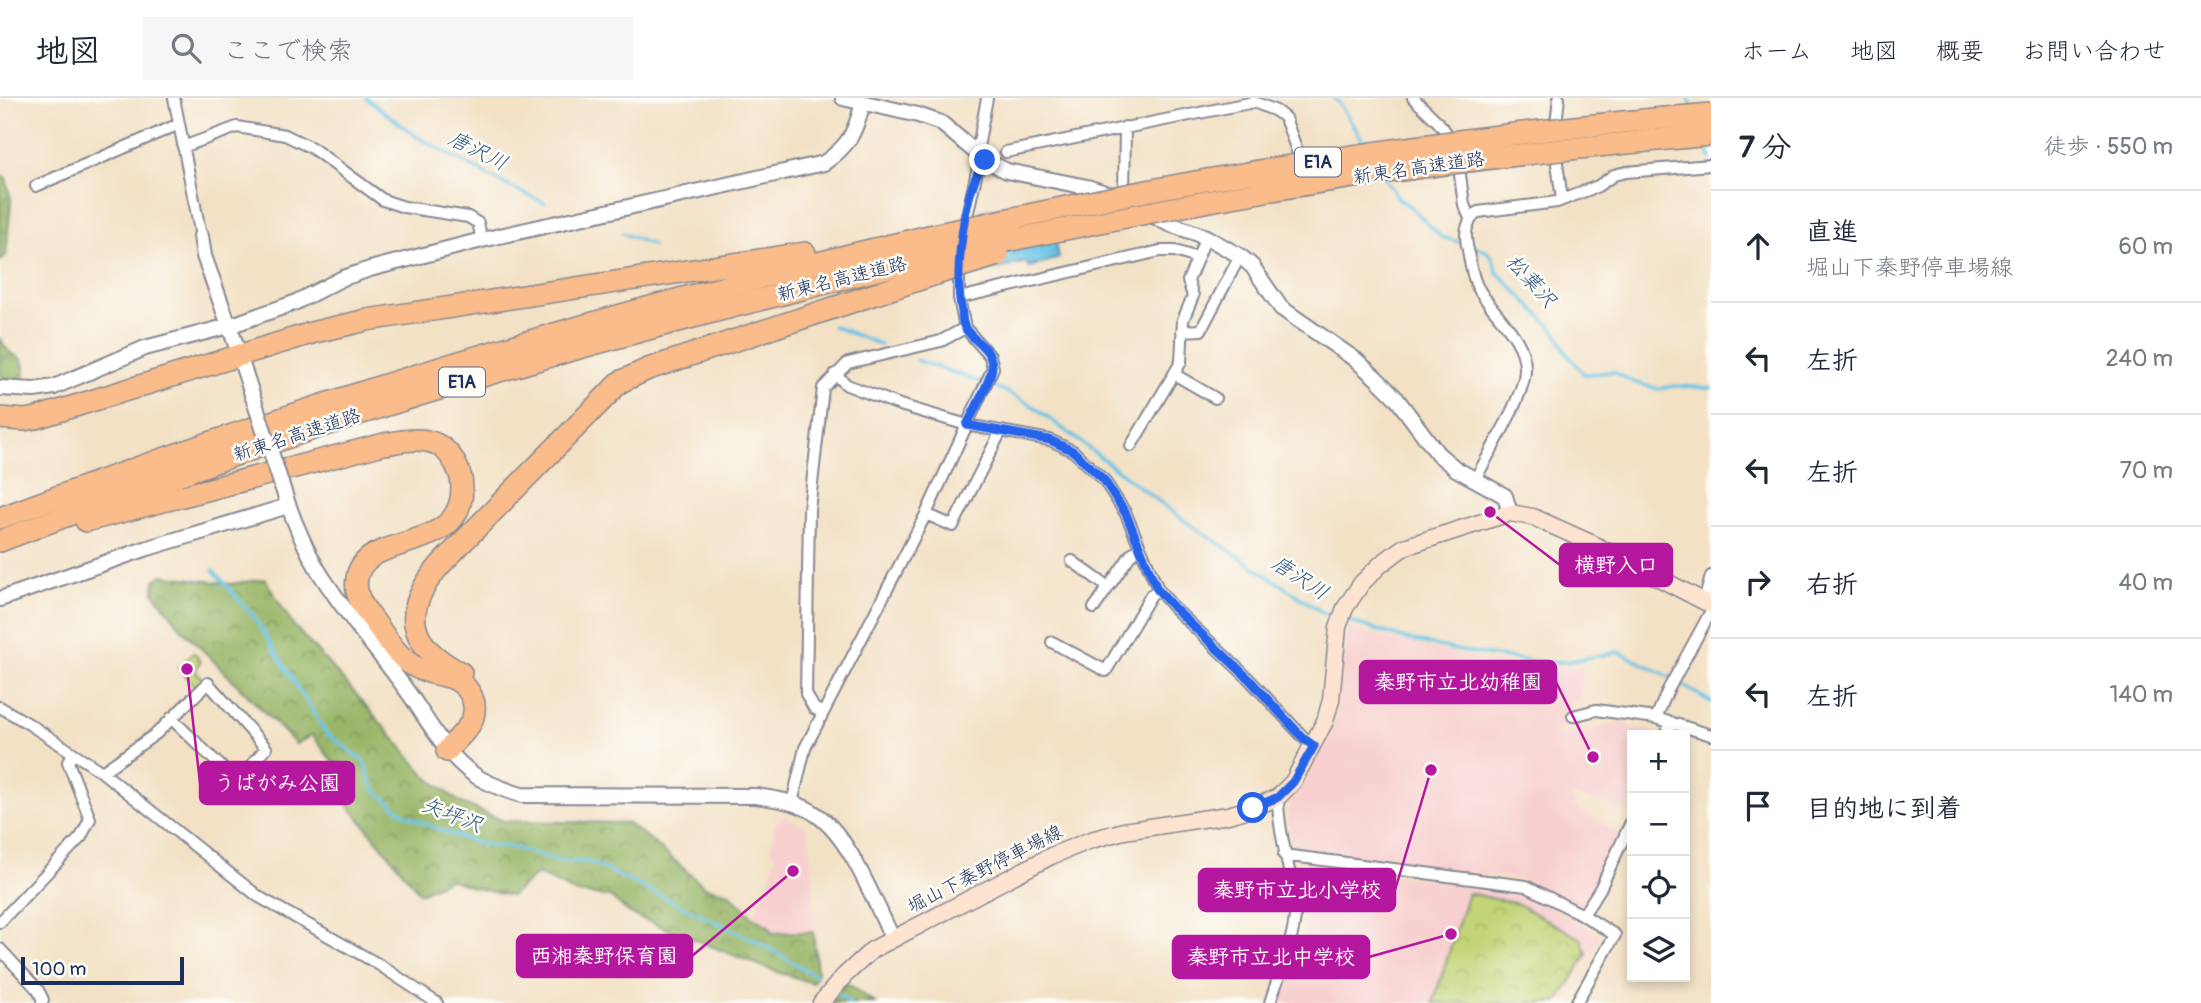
<!DOCTYPE html>
<html lang="ja">
<head>
<meta charset="utf-8">
<style>
  :root { --surface:#fff; --page:#f6f6f7; --text:#1f2937; --muted:#747a83; --line:#e0e1e3 }
  body { margin:0; font-family:Pangolin,"Klee One",sans-serif; background:var(--page); color:var(--text) }
  .controls { position:absolute; right:21px; bottom:21px; display:grid; overflow:hidden; border-radius:0px; box-shadow:0 4px 10px #0003 }
  .controls button { width:63px; height:63px; display:grid; place-items:center; padding:0; border:0; border-bottom:2px solid var(--line); background:var(--surface); color:var(--text); font:35px sans-serif }
  .scale { position:absolute; left:21px; bottom:18px; width:163px; box-sizing:border-box; padding-left:7px; border:4px solid #1b2f5e; border-top:0; font-size:19px; line-height:24px; white-space:nowrap; color:#1b2f5e; -webkit-text-stroke:5px #fdfcf7; paint-order:stroke }
  .stop { position:absolute; width:21px; height:21px; margin:-16px; border:5px solid #2563eb; border-radius:50%; background:#fff }
  .stop.end { background:#2563eb; border-color:#fff; box-shadow:0 2px 7px #0008 }
  .list { margin:0; padding:0; list-style:none }
  h2 { display:flex; justify-content:space-between; align-items:center; height:91px; margin:0; padding:0 28px; font-size:30px }
  h2 small { font-size:23px; font-weight:400; color:var(--muted) }
  .list li { display:grid; grid-template-columns:46px 1fr auto; gap:21px; align-items:center; box-sizing:border-box; height:112px; padding:0 28px; border-top:2px solid var(--line) }
  .list b { display:block; font-size:26px; white-space:nowrap }
  .list p { margin:0; font-size:23px; white-space:nowrap; color:var(--muted) }
  .list em { font-size:23px; font-style:normal; color:var(--muted) }
  .icon { flex:none; width:38px; height:38px; fill:none; stroke:currentColor; stroke-width:2; stroke-linecap:round; stroke-linejoin:round }
  .map { position:relative; flex:none; width:1711px; height:905px; overflow:hidden }
  header { display:flex; align-items:center; gap:42px; box-sizing:border-box; height:98px; padding:0 35px; background:var(--surface); border-bottom:2px solid var(--line) }
  header strong { font-size:33px }
  nav { display:flex; gap:38px; margin-inline-start:auto; font-size:24px }
  .search { width:490px; height:63px; background:var(--page); display:flex; align-items:center; gap:18px; box-sizing:border-box; padding:0 24px; border-radius:0px; color:var(--muted); font-size:26px }
  main { display:flex }
  aside { flex:1; background:var(--surface) }
  .map>svg:first-child { display:block }
</style>
</head>
<body>
<header>
<strong>地図</strong>
<div class="search"><svg class="icon" aria-label="search" viewBox="0 0 24 24"><circle cx="10" cy="10" r="6"/><path d="M15 15l6 6"/></svg>ここで検索</div>
<nav><a>ホーム</a><a>地図</a><a>概要</a><a>お問い合わせ</a></nav>
</header>
<main>
<div class="map">
<svg width="1711" height="905" viewBox="0 0 1711 905">
  <defs>
    <pattern id="forest-crowns" width="20" height="18" patternUnits="userSpaceOnUse" patternTransform="scale(1.75)"><rect width="20" height="18" fill="#99b668"/><path d="M2 6a3 3 0 1 1 6 0M12 15a3 3 0 1 1 6 0" fill="none" stroke="#7c9459"/></pattern>
    <pattern id="park-crowns" width="20" height="18" patternUnits="userSpaceOnUse" patternTransform="scale(1.75)"><rect width="20" height="18" fill="#c2d477"/><path d="M2 6a3 3 0 1 1 6 0M12 15a3 3 0 1 1 6 0" fill="none" stroke="#a6b669"/></pattern>
    <pattern id="water-ripples" width="26" height="14" patternUnits="userSpaceOnUse" patternTransform="scale(1.75)"><rect width="26" height="14" fill="#66c3e4"/><path d="M2 4q2-2 4 0t4 0M15 11q2-2 4 0t4 0" fill="none" stroke="#539fbc"/></pattern>
  </defs>
  <rect width="100%" height="100%" fill="#fdfcf7"/>
  <filter id="ink" filterUnits="userSpaceOnUse"><feTurbulence type="fractalNoise" baseFrequency=".0143" numOctaves="2"/><feDisplacementMap in="SourceGraphic" scale="14" xChannelSelector="R" yChannelSelector="G"/><feConvolveMatrix kernelMatrix="1 2 1 2 8 2 1 2 1" color-interpolation-filters="sRGB"/></filter>
  <filter id="wash" filterUnits="userSpaceOnUse"><feTurbulence type="fractalNoise" baseFrequency=".00686" numOctaves="4" result="noise"/><feDisplacementMap in="SourceGraphic" scale="28" xChannelSelector="R" yChannelSelector="G"/><feGaussianBlur stdDeviation="1.57" result="paint"/><feColorMatrix in="noise" values="0 0 0 0 0 0 0 0 0 0 0 0 0 0 0 0 0 1.4 0 .05"/><feComposite in="paint" operator="in"/></filter>
  <g filter="url(#wash)">
    <rect width="100%" height="100%" fill="#f3e1c5"/>
    <path fill="#f7d0cf" d="M1348,527L1354,532L1503,566L1538,571L1583,569L1580,603L1572,604L1569,629L1556,633V638L1625,623L1633,632L1647,631L1654,634L1656,637H1632V704L1628,713L1569,696L1578,710L1620,737L1597,787L1584,805L1577,809L1527,783L1518,781L1295,753L1292,750L1287,714L1294,696L1305,682L1326,643L1336,617Z
      M784,717L806,730L813,768V834L770,835L753,820L771,778L777,755L771,754L774,725L780,722Z
      M1297,766L1522,793L1601,837L1561,905H1282L1305,834L1308,810Z"/>
    <path fill="url(#forest-crowns)" stroke="#5a7263" stroke-width="2" d="M0,77L6,80L11,102L6,158L0,163Z
      M0,241L9,254L22,261L25,276L20,282L0,279Z
      M162,477L231,486L265,481L293,527L354,594L427,679L461,705L504,723L627,725L647,739L705,789L729,795L754,820L770,829L771,835L813,834L817,875L813,885L774,873L632,817L610,799L577,795L537,776L511,798L476,790L449,781L420,795L337,693L344,683V668L332,663L312,637L296,646L183,532L154,495L155,482Z
      M846,884L875,905H831Z"/>
    <path fill="url(#park-crowns)" stroke="#6e826a" stroke-width="2" d="M193,555H195L200,564L195,573L203,581L196,589L178,570Z
      M1468,795L1518,806L1581,841L1587,856L1557,905H1433Z"/>
    <path fill="url(#water-ripples)" stroke="#4079a1" stroke-width="2" d="M1029,103L1049,107L1059,160L1029,169L1026,164L973,177L971,159L981,113Z"/>
    <g fill="none" stroke-linecap="round" stroke-linejoin="round">
      <path stroke="#66c3e4" stroke-width="3.5" d="M366,0L417,39L506,87L545,105
        M1333,0L1338,4L1368,50
        M1689,0L1693,11
        M1705,45L1711,61
        M1385,81L1399,101L1412,110L1441,139L1463,145
        M622,135L652,147
        M1470,147C1486,151 1495,157 1497,174L1557,235L1565,253L1584,276L1614,274L1633,284L1658,291L1675,288L1711,290
        M833,228L881,247
        M916,262L1001,291L1033,308L1182,421L1322,514L1338,520
        M213,472L254,519L326,635L363,662L374,691L403,715L432,729L479,746L511,749L558,763L590,764L758,844L816,878
        M1345,522L1406,541L1461,553L1538,564H1565L1619,554L1662,575L1711,604
        M838,896L850,905"/>
    </g>
  </g>
  <g filter="url(#ink)">
    <g fill="none" stroke-linecap="round" stroke-linejoin="round">
      <defs>
        <path id="minor" d="M174,0L201,138
          M1413,0L1438,24L1453,43
          M1555,34L1559,0
          M183,49L237,29L285,37L312,50L383,102L404,109L468,119L478,125L482,142
          M1555,50L1562,102
          M1006,54L1254,4L1276,13L1285,20L1303,69
          M977,55L987,0
          M1458,62L1464,107L1470,120
          M36,88L179,26
          M1124,99L1125,29
          M964,132L977,73L985,62
          M959,200L1160,153H1175L1197,160
          M1182,233L1201,232L1240,158
          M835,276L847,287L900,307L967,327L1050,342L1073,353L1104,382L1126,416L1158,491L1174,510L1248,580L1305,641L1314,647
          M1174,276L1215,300
          M1131,348L1181,264L1183,222L1193,198L1188,183L1206,139
          M1475,382C1488,356 1526,297 1525,270C1525,238 1491,215 1477,188C1472,178 1470,164 1468,152C1464,137 1465,124 1478,114L1557,104L1598,88L1614,77L1626,74L1711,67
          M926,416L953,428L1001,333
          M1072,463L1108,489
          M1704,504L1711,478
          M1094,510L1132,455L1140,451
          M1052,544L1106,573L1151,497L1158,491
          M0,609L29,626L102,674L259,799L378,866L437,905
          M822,615L814,610L806,596L809,412L823,290L848,265L941,243L965,230
          M1573,618L1596,612L1656,620L1711,637
          M1656,620L1668,592L1711,513
          M1666,637L1671,624
          M102,674L157,635L208,585L266,650L237,684L171,620
          M792,705L805,650L926,416L993,270L990,258L965,230L959,200V169
          M1284,757L1526,788L1583,817L1615,837L1576,905
          M1583,817L1600,791L1632,722
          M0,824L81,739L90,721L68,664L73,656
          M0,851L38,892L43,902L42,905
          M1270,905C1277,881 1297,834 1295,811C1292,773 1278,738 1278,699"/>
        <path id="tertiary" d="M843,0L918,17L941,25L985,62L1007,73L1087,89L1114,98
          M1148,115L1167,125L1206,139L1240,158L1252,168L1281,210L1356,262L1376,280L1396,300L1438,356L1456,371L1505,398L1510,415
          M201,138L204,158L236,247
          M242,266L248,284
          M0,290L34,292L54,289L145,250L229,228L294,205L343,180L370,171L482,142L824,65C850,47 855,34 863,5
          M282,388C291,417 303,446 318,472C345,516 380,555 410,597C429,624 445,656 473,676C487,686 505,692 521,697L756,698C776,701 800,704 817,717C851,740 874,804 893,841
          M0,501L148,450L288,408"/>
        <path id="secondary" d="M821,905L844,878L872,852L1051,758L1091,742L1124,733L1228,717L1253,710L1278,699L1293,684L1325,623L1331,602L1338,529L1345,510L1361,486L1381,466L1404,449L1510,415L1533,419L1593,446L1711,507"/>
        <path id="motorway" d="M0,320L24,322L36,320L315,234L367,222L805,155
          M0,420C303,306 613,212 929,138
          M86,423L384,346C398,344 413,340 427,343C439,345 449,354 455,365C462,378 463,387 461,401C451,456 364,435 357,480C354,498 363,509 374,523C385,538 396,557 412,567C424,575 439,576 452,580C467,586 478,602 473,619C470,631 455,642 447,653
          M0,443C158,382 317,327 479,279C629,234 781,196 933,158
          M461,575C405,546 401,511 442,465L620,284L648,271L936,176"/>
      </defs>
      <use href="#minor" stroke="#878892" stroke-width="14"/>
      <use href="#tertiary" stroke="#878892" stroke-width="18"/>
      <use href="#secondary" stroke="#878892" stroke-width="19"/>
      <use href="#motorway" stroke="#878892" stroke-width="24"/>
      <use href="#minor" stroke="#fff" stroke-width="10"/>
      <use href="#tertiary" stroke="#fff" stroke-width="14"/>
      <use href="#secondary" stroke="#fde4d0" stroke-width="16"/>
      <use href="#motorway" stroke="#f9bc8a" stroke-width="21"/>
      <defs>
        <path id="tertiary-bridge" d="M248,284L282,388"/>
        <path id="motorway-bridge" d="M929,138C1033,116 1137,93 1242,76C1397,49 1554,29 1711,16
          M933,158C1037,137 1140,115 1244,97C1399,69 1555,51 1711,37
          M936,176L998,157"/>
      </defs>
      <use href="#tertiary-bridge" stroke="#878892" stroke-width="18" stroke-linecap="butt"/>
      <use href="#motorway-bridge" stroke="#878892" stroke-width="24" stroke-linecap="butt"/>
      <use href="#tertiary-bridge" stroke="#fff" stroke-width="14"/>
      <use href="#motorway-bridge" stroke="#f9bc8a" stroke-width="21"/>
    </g>
  </g>
  <g fill="none" stroke-linecap="round" stroke-linejoin="round" filter="url(#ink)">
    <path stroke="#2563eb" stroke-width="9" d="M985,62C963,93 954,176 962,214C962,218 963,226 965,230C973,243 992,250 992,268C993,279 972,316 967,327L1050,342L1073,353L1104,382L1126,416L1157,491L1174,510L1248,580L1304,641L1314,648L1293,684L1278,699L1253,710"/>
  </g>
  <g text-anchor="middle" dominant-baseline="central" stroke-width="5" stroke-linejoin="round" paint-order="stroke">
    <g fill="#fdfcf7" stroke="#5f6c8c" stroke-width="2">
      <rect x="1295" y="49.5" width="46" height="29" rx="5"/>
      <rect x="439" y="269.5" width="46" height="29" rx="5"/>
    </g>
    <g font-size="18" font-weight="bold" fill="#1b2f5e">
      <text x="1318" y="64">E1A</text>
      <text x="462" y="284">E1A</text>
    </g>
    <g font-size="19" fill="#1b2f5e" stroke="#fdfcf7">
      <text transform="translate(1419 70) rotate(-8)">新東名高速道路</text>
      <text transform="translate(842 181) rotate(-14)">新東名高速道路</text>
      <text transform="translate(297 337) rotate(-18)">新東名高速道路</text>
      <text transform="translate(985 771) rotate(-27)">堀山下秦野停車場線</text>
    </g>
    <g font-size="21" font-style="italic" fill="#325b86" stroke="#fdfcf7">
      <text transform="translate(478 53) rotate(27)">唐沢川</text>
      <text transform="translate(1531 183) rotate(48)">松葉沢</text>
      <text transform="translate(1300 480) rotate(33)">唐沢川</text>
      <text transform="translate(452 717) rotate(21)">矢坪沢</text>
    </g>
  </g>
  <path fill="none" stroke="#b5179e" stroke-width="2.5" d="M1490 414L1560 467M1593 659L1556 584M187 571L200 685M1431 672L1395 792M793 773L692 858M1451 836L1369 859"/>
  <g fill="#b5179e" stroke="#fdfcf7" stroke-width="2.5">
    <circle cx="1490" cy="414" r="7"/>
    <circle cx="1593" cy="659" r="7"/>
    <circle cx="187" cy="571" r="7"/>
    <circle cx="1431" cy="672" r="7"/>
    <circle cx="793" cy="773" r="7"/>
    <circle cx="1451" cy="836" r="7"/>
  </g>
  <g fill="#b5179e" stroke="#b5179e" stroke-width="2.5">
    <rect x="1560" y="446" width="112" height="42" rx="7"/>
    <rect x="1360" y="563" width="196" height="42" rx="7"/>
    <rect x="200" y="664" width="154" height="42" rx="7"/>
    <rect x="1199" y="771" width="196" height="42" rx="7"/>
    <rect x="517" y="837" width="175" height="42" rx="7"/>
    <rect x="1173" y="838" width="196" height="42" rx="7"/>
  </g>
  <g font-size="21" text-anchor="middle" font-weight="bold" fill="#fff">
    <text x="1616" y="474">横野入口</text>
    <text x="1458" y="591">秦野市立北幼稚園</text>
    <text x="277" y="692">うばがみ公園</text>
    <text x="1297" y="799">秦野市立北小学校</text>
    <text x="604" y="865">西湘秦野保育園</text>
    <text x="1271" y="866">秦野市立北中学校</text>
  </g>
</svg>
<div class="controls">
<button>+</button>
<button>−</button>
<button><svg class="icon" aria-label="locate" viewBox="0 0 24 24"><circle cx="12" cy="12" r="6"/><path d="M12 2v4M12 18v4M2 12h4M18 12h4"/></svg></button>
<button><svg class="icon" aria-label="layers" viewBox="0 0 24 24"><path d="M12 4l9 5-9 5-9-5zM3 14l9 5 9-5"/></svg></button>
</div>
<div class="scale">100 m</div>
<div class="stop" style="left:1253px;top:710px"></div>
<div class="stop end" style="left:985px;top:62px"></div>
</div>
<aside>
<h2>7 分<small>徒歩 · 550 m</small></h2>
<ul class="list">
<li><svg class="icon" aria-label="ahead" viewBox="0 0 24 24"><path d="M12 20V5M6 11l6-6 6 6"/></svg><div><b>直進</b><p>堀山下秦野停車場線</p></div><em>60 m</em></li>
<li><svg class="icon" aria-label="left" viewBox="0 0 24 24"><path d="M17 20v-9H6M10 6l-5 5 5 5"/></svg><div><b>左折</b></div><em>240 m</em></li>
<li><svg class="icon" aria-label="left" viewBox="0 0 24 24"><path d="M17 20v-9H6M10 6l-5 5 5 5"/></svg><div><b>左折</b></div><em>70 m</em></li>
<li><svg class="icon" aria-label="right" viewBox="0 0 24 24"><path d="M7 20v-9h11M14 6l5 5-5 5"/></svg><div><b>右折</b></div><em>40 m</em></li>
<li><svg class="icon" aria-label="left" viewBox="0 0 24 24"><path d="M17 20v-9H6M10 6l-5 5 5 5"/></svg><div><b>左折</b></div><em>140 m</em></li>
<li><svg class="icon" aria-label="arrive" viewBox="0 0 24 24"><path d="M6 21V4h12l-3 4 3 4H6"/></svg><div><b>目的地に到着</b></div></li>
</ul>
</aside>
</main>
</body>
</html>
